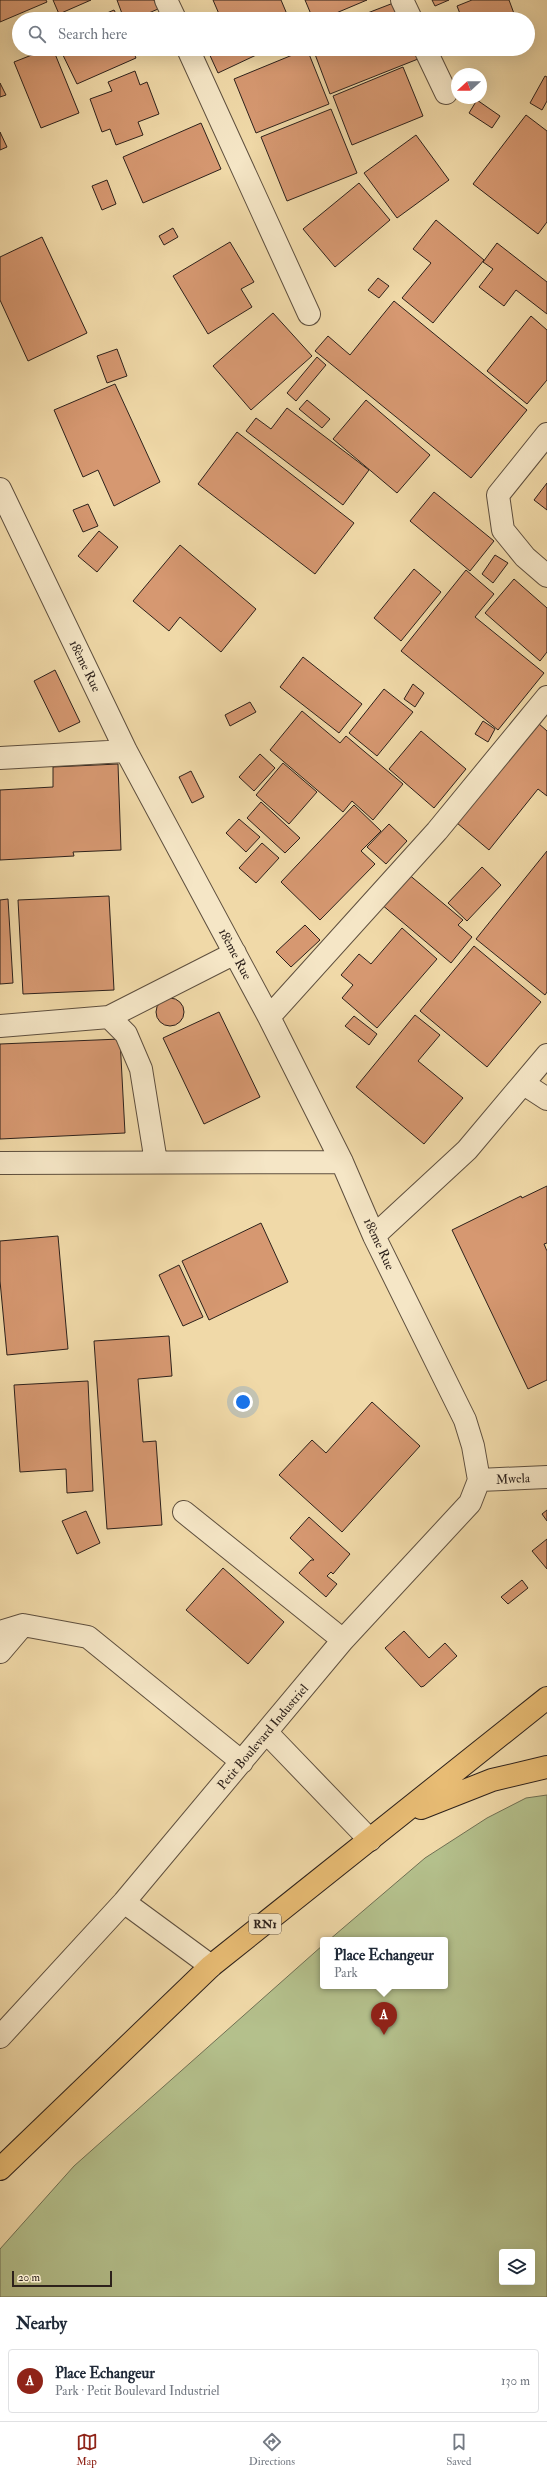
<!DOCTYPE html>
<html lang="en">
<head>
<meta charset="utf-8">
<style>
  :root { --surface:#fff; --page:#f2f2f3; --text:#1f2937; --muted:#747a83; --line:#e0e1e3; --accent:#8f2418 }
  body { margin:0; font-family:"IM FELL Double Pica",serif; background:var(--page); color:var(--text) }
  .controls { position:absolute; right:12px; bottom:12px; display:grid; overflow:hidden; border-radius:4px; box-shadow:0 4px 16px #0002 }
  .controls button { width:36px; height:36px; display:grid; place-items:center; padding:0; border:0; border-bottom:1px solid var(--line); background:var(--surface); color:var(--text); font:20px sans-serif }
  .compass { position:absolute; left:451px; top:68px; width:36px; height:36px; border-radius:50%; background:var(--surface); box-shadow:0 4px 16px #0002; rotate:249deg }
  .scale { position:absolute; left:12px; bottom:10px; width:100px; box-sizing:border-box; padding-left:4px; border:2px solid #2d211b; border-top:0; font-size:11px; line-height:14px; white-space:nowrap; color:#2d211b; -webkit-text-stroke:3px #f5e6c6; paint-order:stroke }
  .you { position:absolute; left:243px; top:1402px; width:14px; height:14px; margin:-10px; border:3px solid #fff; border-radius:50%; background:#1a73e8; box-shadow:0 0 0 6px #1a73e833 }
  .badge { display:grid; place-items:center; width:26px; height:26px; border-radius:50%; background:var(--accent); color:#fff; font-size:13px; font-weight:700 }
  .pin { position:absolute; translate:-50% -33px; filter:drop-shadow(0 1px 2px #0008) }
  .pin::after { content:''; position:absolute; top:21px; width:14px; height:12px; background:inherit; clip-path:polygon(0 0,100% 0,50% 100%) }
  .popup { position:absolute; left:320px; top:1937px; width:128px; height:52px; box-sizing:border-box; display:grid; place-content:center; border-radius:4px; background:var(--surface); filter:drop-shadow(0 1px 3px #0005); font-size:13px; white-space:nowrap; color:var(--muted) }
  .popup b { font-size:15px; color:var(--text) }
  .popup::after { content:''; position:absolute; left:50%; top:100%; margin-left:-8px; border:8px solid transparent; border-top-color:var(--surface) }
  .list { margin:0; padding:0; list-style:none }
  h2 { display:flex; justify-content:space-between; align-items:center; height:52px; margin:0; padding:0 16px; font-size:17px }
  h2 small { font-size:13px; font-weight:400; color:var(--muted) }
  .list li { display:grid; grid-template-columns:26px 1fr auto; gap:12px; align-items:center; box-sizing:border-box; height:64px; margin:0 8px 8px; padding:0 8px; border:1px solid var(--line); border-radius:4px }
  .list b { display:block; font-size:15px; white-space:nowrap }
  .list p { margin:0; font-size:13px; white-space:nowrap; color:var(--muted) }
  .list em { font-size:13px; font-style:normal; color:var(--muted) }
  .icon { flex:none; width:22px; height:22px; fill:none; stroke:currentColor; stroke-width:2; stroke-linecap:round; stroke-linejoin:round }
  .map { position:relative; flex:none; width:547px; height:2297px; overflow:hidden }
  .search { position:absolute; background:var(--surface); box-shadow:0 4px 16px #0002; left:12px; right:12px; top:12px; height:44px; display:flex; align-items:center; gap:10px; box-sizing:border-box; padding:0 14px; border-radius:22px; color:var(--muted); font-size:15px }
  .sheet { height:124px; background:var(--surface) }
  nav { display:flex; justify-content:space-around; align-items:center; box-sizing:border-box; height:56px; border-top:1px solid var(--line); background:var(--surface); font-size:11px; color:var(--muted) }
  nav a { display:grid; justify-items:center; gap:2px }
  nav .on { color:var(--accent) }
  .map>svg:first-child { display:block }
</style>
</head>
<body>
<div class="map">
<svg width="547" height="2297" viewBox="0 0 547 2297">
  <rect width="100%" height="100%" fill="#f0d9a8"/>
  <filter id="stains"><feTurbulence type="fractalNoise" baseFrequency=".005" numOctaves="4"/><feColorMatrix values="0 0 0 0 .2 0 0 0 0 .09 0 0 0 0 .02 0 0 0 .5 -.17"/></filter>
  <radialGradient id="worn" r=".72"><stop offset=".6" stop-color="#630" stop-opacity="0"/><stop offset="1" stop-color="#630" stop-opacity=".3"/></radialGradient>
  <path fill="#b4c08c" stroke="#707054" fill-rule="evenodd" d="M547,1795V2297H0V2249L74,2166L323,1945V1986H445V1940H329L425,1858L487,1818L526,1798ZM502,2252H532V2282H502Z"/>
  <path fill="#d69871" stroke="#2d211b" d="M0,0H46L47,2L0,22Z
    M53,0H91L59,14Z
    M117,0H154L158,9L135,19H124Z
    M213,0H281L289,19H206L219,14Z
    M305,0H367L322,19H313Z
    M432,0H449L435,6Z
    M472,0H509L516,19H462L457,6Z
    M396,2L403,19H352Z
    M114,10L119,19H93Z
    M47,49H53L79,113L41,128L14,62Z
    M60,49H132L136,58L77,84Z
    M207,49H269L218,73Z
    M307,49L329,104L256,133L234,79Z
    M313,49H414L418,59L330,94Z
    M403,67L423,116L352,145L333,96Z
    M135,71L140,85L147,82L159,114L138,122L143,135L116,145L110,129L102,132L90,99L112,91L108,82Z
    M545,76L547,77V101L542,110L530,103Z
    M0,83L6,95L0,97Z
    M477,100L500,116L492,128L469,113Z
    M331,109L357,173L287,201L261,137Z
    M526,115L547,131V222L538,234L473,184Z
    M201,123L221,169L143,203L123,157Z
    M0,132L7,147L0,150Z
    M416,135L449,180L397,218L364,173Z
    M107,180L116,204L102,210L92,186Z
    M359,183L390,220L335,267L303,229Z
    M436,220L484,260L433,323L402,298L431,263L413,249Z
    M173,228L178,237L164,245L159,236Z
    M42,237L87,333L28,361L0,300V257Z
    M230,242L254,282L241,289L252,307L208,334L173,276Z
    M497,243L547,282V314L516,290L504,306L479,287L493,269L483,262Z
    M378,278L389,286L379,298L368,290Z
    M394,301L527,410L471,478L315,351L328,336L350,355Z
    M273,313L312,356L251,410L213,366Z
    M531,316L547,330V380L527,404L487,371Z
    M117,349L127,376L107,383L97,356Z
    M317,357L326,365L296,401L287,393Z
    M115,384L160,482L114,506L98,470L83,477L54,410Z
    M307,400L330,419L322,428L299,409Z
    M366,400L430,455L397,493L333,439Z
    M287,408L369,470L343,505L246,431L256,418L271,429Z
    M237,432L354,523L315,574L198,484Z
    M547,483V510L534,500Z
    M434,492L494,541L470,571L410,521Z
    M88,504L98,526L83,532L73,510Z
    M99,531L118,547L97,572L78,556Z
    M180,545L256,609L221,652L180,617L169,631L133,601Z
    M495,555L508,563L493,583L482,574Z
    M414,569L441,592L401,641L374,618Z
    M466,570L494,594L475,617L544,673L498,730L401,651Z
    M514,579L547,608V652L540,661L485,613Z
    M303,657L362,704L339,733L280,687Z
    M55,670L80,722L59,732L34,681Z
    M413,684L424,693L415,707L404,699Z
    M384,689L413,712L377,756L349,733Z
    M250,702L256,712L230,726L225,715Z
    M302,711L340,743L346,736L403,784L373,820L352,801L343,812L270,750Z
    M483,721L495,729L488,742L475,734Z
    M538,723L547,731V796L538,789L489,850L457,823Z
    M421,731L466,769L434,808L389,769Z
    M260,754L275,768L254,791L239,777Z
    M283,763L317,792L289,824L256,795Z
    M118,764L121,850L73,852L74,856L0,860V790L53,787V767Z
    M191,771L204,797L192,803L179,777Z
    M261,802L300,838L285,853L247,818Z
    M354,805L381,831L361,851L375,864L320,920L281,882Z
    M239,819L260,837L246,852L226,833Z
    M389,824L407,841L386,864L367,847Z
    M262,843L279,858L256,883L239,868Z
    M547,851V992L545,995L476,939Z
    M482,867L501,885L467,921L448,903Z
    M407,873L463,920L458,925L472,937L451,963L381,904Z
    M109,896L114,990L23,994L18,900Z
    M8,899L13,983L0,984V900Z
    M305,925L320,940L291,967L276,952Z
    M402,928L437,959L377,1028L342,998L353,985L341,975L359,954L371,964Z
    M474,946L541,1002L487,1067L420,1011Z
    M156 1012a14 14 0 1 1 28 0a14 14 0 1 1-28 0Z
    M219,1012L260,1097L204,1124L163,1038Z
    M415,1015L440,1035L418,1061L463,1098L424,1144L356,1087Z
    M354,1016L377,1034L369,1045L345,1026Z
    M120,1039L125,1133L0,1139V1044Z
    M547,1186V1243L544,1244L547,1251V1380L528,1389L452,1230L521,1196L522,1198Z
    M261,1223L288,1282L209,1320L182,1261Z
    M58,1236L68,1349L7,1355L0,1281V1241Z
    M179,1265L203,1317L183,1326L159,1275Z
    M169,1336L172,1376L138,1379L143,1442L156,1441L162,1525L107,1529L94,1341Z
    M88,1381L93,1491L67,1493L66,1469L20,1472L14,1385Z
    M372,1402L420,1446L342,1532L279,1475L312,1440L326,1453Z
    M547,1510V1521L542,1514Z
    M86,1511L100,1543L77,1554L62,1521Z
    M309,1517L350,1554L333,1574L331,1572L327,1576L337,1584L326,1597L299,1573L311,1560H314L290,1538Z
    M547,1539V1569L532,1551Z
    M223,1568L284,1622L248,1664L186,1610Z
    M522,1580L528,1588L508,1604L501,1597Z
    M404,1631L429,1658L445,1643L457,1656L424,1686L421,1687L385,1648Z"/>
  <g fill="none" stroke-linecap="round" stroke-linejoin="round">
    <defs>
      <path id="minor" d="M166,0L175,19
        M402,0L411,19
        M188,49L309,314
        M425,49L446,93
        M547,434L498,495L503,530L525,557L547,576
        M0,489L126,751L269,1017L342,1162L374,1236L465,1420L473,1446L479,1480L470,1503L343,1640L124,1902L0,2037
        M0,758L126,751
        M109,1017L126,1034L141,1069L156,1162
        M269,1017L437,831L547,697
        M0,1026L109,1017L235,953
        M524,1084L547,1099
        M0,1163L342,1162
        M374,1236L467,1150L547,1055
        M479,1480L547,1477
        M184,1512L343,1640
        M0,1632L23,1625L88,1637L242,1762
        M0,1652L23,1625
        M267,1733L370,1840
        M124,1902L211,1966"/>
      <path id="highway" d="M421,1808L492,1780L547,1767
        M0,2169L211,1966L547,1698"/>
    </defs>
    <use href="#minor" stroke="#5e4f3e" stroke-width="24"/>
    <use href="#highway" stroke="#2d211b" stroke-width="24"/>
    <use href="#minor" stroke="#f5e6c6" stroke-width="22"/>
    <use href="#highway" stroke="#e8bc74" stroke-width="22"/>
  </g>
  <g text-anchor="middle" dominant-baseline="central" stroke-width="3.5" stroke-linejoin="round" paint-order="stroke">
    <rect fill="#f5e6c6" stroke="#695c4e" stroke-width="1" x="249" y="1914" width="32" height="20" rx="3"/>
    <g font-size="12" font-weight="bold" fill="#2d211b">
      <text x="265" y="1924">RN1</text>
    </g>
    <g font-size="13" fill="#2d211b" stroke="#f5e6c6">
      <text transform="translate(85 666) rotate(64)">18ème Rue</text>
      <text transform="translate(235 954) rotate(62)">18ème Rue</text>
      <text transform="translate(379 1244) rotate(65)">18ème Rue</text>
      <text transform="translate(513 1479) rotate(-3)">Mwela</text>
      <text transform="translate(263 1737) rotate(-50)">Petit Boulevard Industriel</text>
    </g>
  </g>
  <rect width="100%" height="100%" filter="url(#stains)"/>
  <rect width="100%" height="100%" fill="url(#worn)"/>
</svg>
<div class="controls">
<button><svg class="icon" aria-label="layers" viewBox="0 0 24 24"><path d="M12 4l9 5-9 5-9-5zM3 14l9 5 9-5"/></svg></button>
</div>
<svg class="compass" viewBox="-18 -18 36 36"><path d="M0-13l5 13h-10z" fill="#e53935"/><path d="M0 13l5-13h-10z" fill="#747a83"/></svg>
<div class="scale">20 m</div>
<div class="you"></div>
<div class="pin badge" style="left:384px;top:2035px">A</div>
<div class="popup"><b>Place Echangeur</b>Park</div>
<div class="search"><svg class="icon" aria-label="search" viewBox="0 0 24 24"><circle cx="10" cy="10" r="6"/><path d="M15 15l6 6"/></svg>Search here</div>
</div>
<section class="sheet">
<h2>Nearby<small></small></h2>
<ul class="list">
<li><span class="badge">A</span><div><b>Place Echangeur</b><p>Park · Petit Boulevard Industriel</p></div><em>130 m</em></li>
</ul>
</section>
<nav>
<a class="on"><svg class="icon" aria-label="map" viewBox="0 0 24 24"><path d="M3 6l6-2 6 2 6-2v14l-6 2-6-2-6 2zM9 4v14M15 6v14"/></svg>Map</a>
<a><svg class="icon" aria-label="directions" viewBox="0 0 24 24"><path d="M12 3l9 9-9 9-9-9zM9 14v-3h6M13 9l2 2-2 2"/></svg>Directions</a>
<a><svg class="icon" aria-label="saved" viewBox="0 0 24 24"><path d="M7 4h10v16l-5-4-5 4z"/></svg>Saved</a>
</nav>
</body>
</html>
